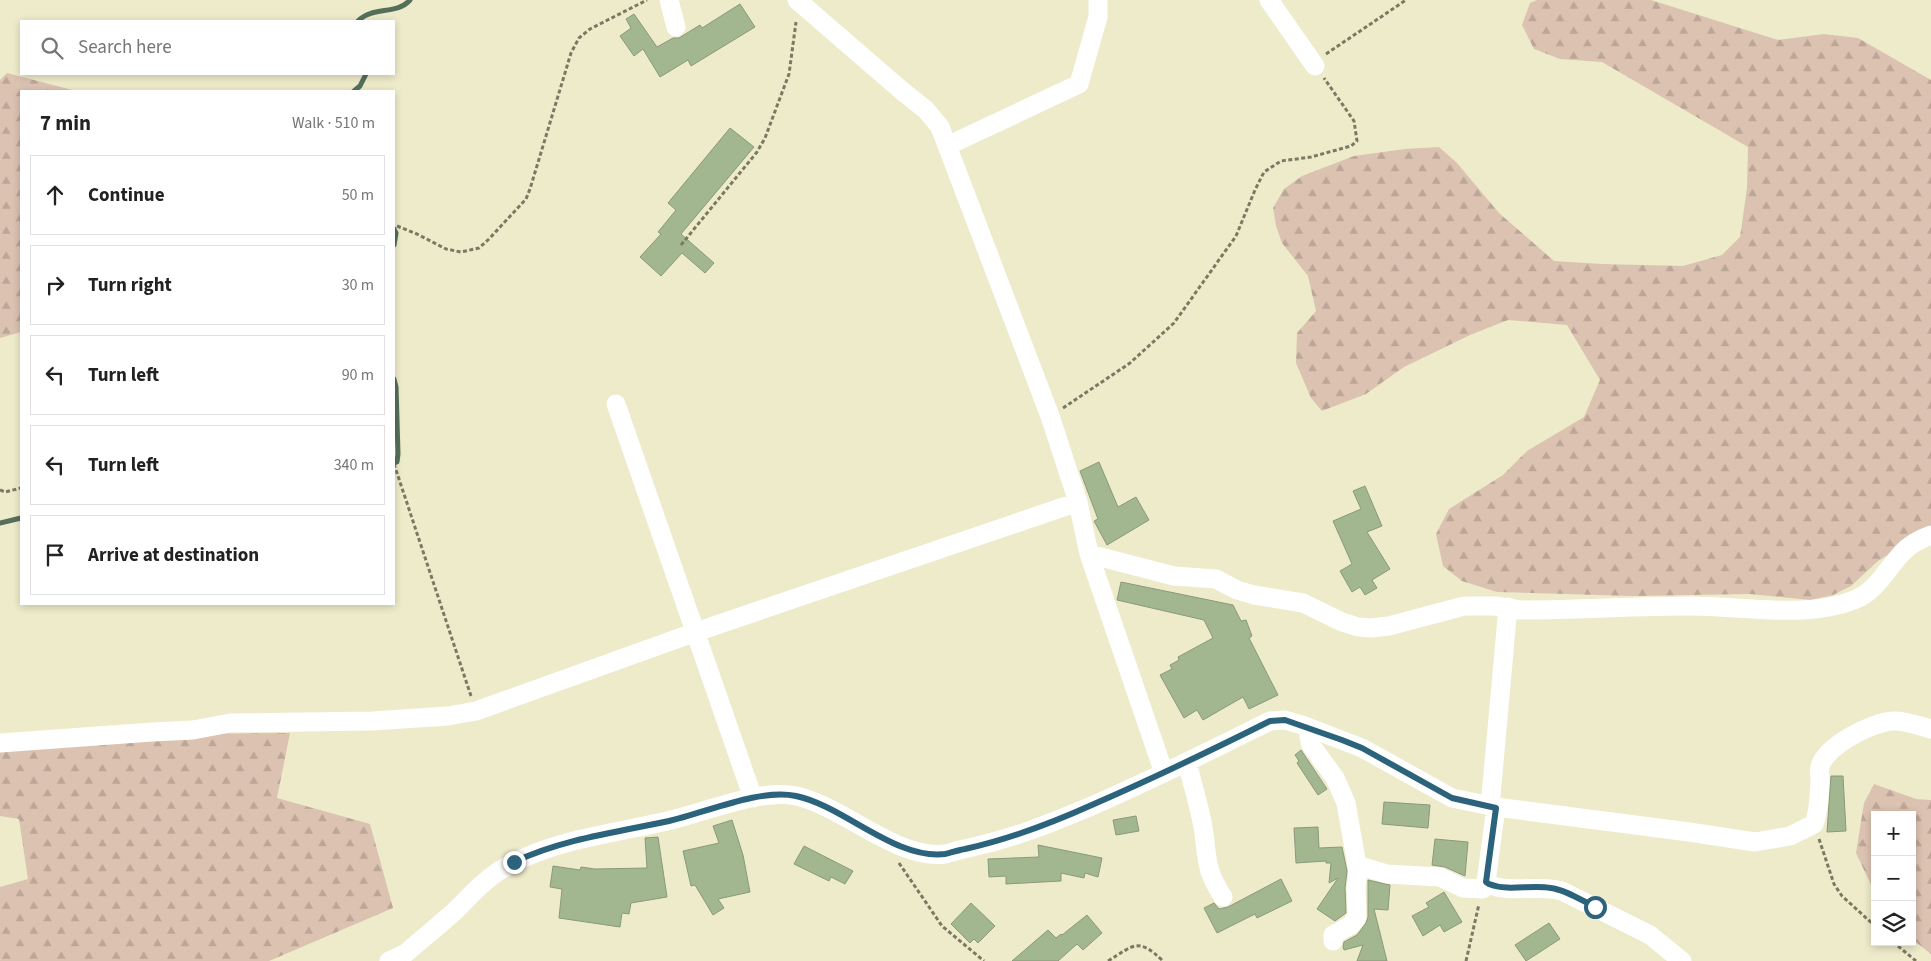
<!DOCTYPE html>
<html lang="en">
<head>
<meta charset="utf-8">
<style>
  :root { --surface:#fff; --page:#f6f6f6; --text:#222; --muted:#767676; --line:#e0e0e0 }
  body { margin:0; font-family:"Source Sans 3",sans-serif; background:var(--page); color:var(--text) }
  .controls { position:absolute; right:15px; bottom:15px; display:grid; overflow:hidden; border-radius:0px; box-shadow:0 2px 8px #0003 }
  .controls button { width:45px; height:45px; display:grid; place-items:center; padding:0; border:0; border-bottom:1px solid var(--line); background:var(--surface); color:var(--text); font:25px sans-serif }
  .stop { position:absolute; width:15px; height:15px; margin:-11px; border:4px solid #2b627c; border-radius:50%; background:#fff }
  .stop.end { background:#2b627c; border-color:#fff; box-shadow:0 1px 5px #0008 }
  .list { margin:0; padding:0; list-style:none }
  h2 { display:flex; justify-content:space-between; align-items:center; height:65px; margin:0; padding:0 20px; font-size:21px }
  h2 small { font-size:16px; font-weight:400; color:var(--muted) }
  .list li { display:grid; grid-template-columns:32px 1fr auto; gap:15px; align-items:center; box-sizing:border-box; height:80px; margin:0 10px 10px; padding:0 10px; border:1px solid var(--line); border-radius:0px }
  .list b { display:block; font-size:19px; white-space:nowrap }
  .list em { font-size:16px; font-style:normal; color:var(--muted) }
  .icon { flex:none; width:28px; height:28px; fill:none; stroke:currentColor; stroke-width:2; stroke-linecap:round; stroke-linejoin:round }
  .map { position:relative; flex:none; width:1931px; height:961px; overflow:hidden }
  .search { position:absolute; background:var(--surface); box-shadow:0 2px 8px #0003; left:20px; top:20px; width:375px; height:55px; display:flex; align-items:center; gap:12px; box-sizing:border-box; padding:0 18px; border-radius:0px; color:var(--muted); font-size:19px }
  .panel { position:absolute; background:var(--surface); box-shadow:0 2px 8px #0003; left:20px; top:90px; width:375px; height:515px; border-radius:0px }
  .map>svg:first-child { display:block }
</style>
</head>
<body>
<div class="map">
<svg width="1931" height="961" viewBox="0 0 1931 961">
  <defs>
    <pattern id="forest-firs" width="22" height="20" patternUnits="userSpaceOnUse" patternTransform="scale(1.25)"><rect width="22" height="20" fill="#dcc2b1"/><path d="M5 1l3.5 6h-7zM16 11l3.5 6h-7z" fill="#bca697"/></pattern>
  </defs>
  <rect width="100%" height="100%" fill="#edebca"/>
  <path fill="url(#forest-firs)" d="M1537,0H1651L1778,40L1824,34L1858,38L1931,80V533L1912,540L1878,561L1851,586L1833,595L1811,600L1750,594L1632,596L1497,592L1462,581L1443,566L1436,534L1449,509L1503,475L1527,451L1584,417L1600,380L1567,325L1508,320L1470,335L1404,367L1366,394L1322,411L1311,398L1296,363L1297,333L1316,311L1308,276L1282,243L1276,226L1273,208L1284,189L1302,176L1354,156L1405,149L1439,147L1457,163L1499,213L1554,261L1602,264L1683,266L1722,255L1740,237L1747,188L1748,147L1602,62L1560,59L1534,49L1522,25L1530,3Z
    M7,73L76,91H21V332L0,338V80Z
    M290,733L277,798L370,824L393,908L269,961H0V887L28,879L19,819L0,816V736Z
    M1874,784L1916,799L1931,800V954L1912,939V815H1875V893L1856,853L1864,803Z"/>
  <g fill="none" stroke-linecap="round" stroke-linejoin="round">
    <path stroke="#54705a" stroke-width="5" d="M358,21C372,6 397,15 410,0
      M354,91L360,86L366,74
      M394,229L396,233L394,245
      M394,379L396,387L398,454L397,462L394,463
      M0,523L21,518"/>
  </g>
  <path fill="#a2b68f" stroke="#8a997d" d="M740,4L755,27L691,66L688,60L660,77L643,49L634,56L620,36L631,28L626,19L634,14L657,47L673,38H679L700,25L702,28Z
    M730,128L754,147L681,234L714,263L705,273L682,253L661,276L640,257L661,234L658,232L676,210L668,203Z
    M1099,462L1118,507L1136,497L1149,520L1107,545L1094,521L1098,519L1080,471Z
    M1365,486L1382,526L1367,532L1390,569L1372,580L1377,588L1365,595L1360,587L1352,592L1340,571L1352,564L1333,521L1361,509L1353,491Z
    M1121,582L1233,605L1241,621L1246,620L1252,636L1249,638L1278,695L1249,709L1243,697L1203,720L1197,710L1184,718L1160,675L1172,669L1170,665L1179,660L1178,657L1213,638L1204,620L1117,600Z
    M1301,750L1327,789L1318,795L1297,763L1299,761L1295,755Z
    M1831,776H1843L1846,831L1827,832Z
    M1384,802L1430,805L1428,828L1382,824Z
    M1136,816L1139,831L1116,835L1113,820Z
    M732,820L743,855L750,892L718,899L724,908L713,915L695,885L691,886L683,851L719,843L713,826Z
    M1318,827L1319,848L1342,847L1347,871L1345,888L1346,913L1335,921L1317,909L1338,878L1329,883L1331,863H1326V861L1296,863L1294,828Z
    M658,837L667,897L631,903L629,914L622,913L620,927L559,918L562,889L550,887L553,866L580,870L581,867L595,869L647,868L645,838Z
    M1435,839L1468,842L1465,876L1445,867L1432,865Z
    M1038,845L1102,858L1098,877L1085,873L1084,878L1061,873V881L1006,884V876L989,877L988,859L1039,857Z
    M804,846L853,871L845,884L831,877L829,881L794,864Z
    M1281,879L1292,901L1257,918L1255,914L1217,933L1204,908L1214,903L1219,909L1228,907Z
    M1368,880L1390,885L1388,910L1374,909L1387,961H1357L1363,945L1344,950L1343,947L1344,942L1357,935L1366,923L1368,917Z
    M1444,892L1462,922L1444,932L1440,925L1423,936L1412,916L1429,907L1426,903Z
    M971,903L995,926L978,943L974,939L970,943L951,924Z
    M1087,915L1102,933L1083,950L1077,944L1058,961H1012L1048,930L1056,938L1061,934L1062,935Z
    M1549,923L1560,939L1526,961L1515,945Z"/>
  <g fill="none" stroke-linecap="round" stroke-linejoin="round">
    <path stroke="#7b7964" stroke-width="3" stroke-dasharray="4 2.5" stroke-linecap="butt" d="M1326,54L1406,0
      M397,226L417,234L446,249L461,252L479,248L489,239L526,199L530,189L571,53L579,38L590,29L647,0
      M681,245L757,152L765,138L789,74L796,22
      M1063,408L1130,363L1174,323L1236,236L1255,190L1264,172L1281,161L1311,157L1351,146L1357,141L1354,121L1324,78
      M394,464L471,696
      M0,490L5,492L21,488
      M1819,839L1834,884L1842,896L1875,926
      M899,863L942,926L984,961
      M1893,942L1916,961
      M1108,961C1134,945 1138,937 1163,961
      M1466,961L1479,904"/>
    <path stroke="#fff" stroke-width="19" d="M669,0L676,27
      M797,0L901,90L926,110L940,127L1050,416L1078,502L1089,554L1164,773
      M1269,0L1315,66
      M947,146L1079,84L1098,17V0
      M616,404L753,798
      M1089,554L1174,576L1216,579L1237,590L1254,595L1303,603L1342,622L1358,627L1371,628L1389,626L1464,606H1495L1520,610C1577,610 1634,606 1691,606C1741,606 1807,619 1854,600C1877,591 1886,570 1902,553C1910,544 1920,539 1931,535
      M1309,728V737L1311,745L1335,778L1346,803L1358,871L1356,888L1357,917L1351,925L1333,935V941
      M0,743L152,732L193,730L230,723L372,721L448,716L476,711L696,632L1078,502
      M1187,762C1192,783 1199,805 1203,827C1208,858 1204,868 1223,897
      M1490,807L1508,607
      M1496,807L1486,882C1502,895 1540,884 1562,891L1650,935L1682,961
      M1357,865L1387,874L1440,877L1463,888L1483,889
      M389,961L406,953C423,938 441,924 457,909C470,896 483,881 499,871C550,839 614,834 671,820C705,812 763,788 796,796C843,806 896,860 945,854C951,853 958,850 964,849C1012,839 1049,824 1094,805C1153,779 1212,750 1270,721L1285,720L1305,726L1362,748L1452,798L1496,807L1689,832L1755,842L1790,836L1814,824C1819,812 1819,796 1820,782C1820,777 1819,772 1820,767C1825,746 1872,722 1893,721C1905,720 1919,726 1931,729"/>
  </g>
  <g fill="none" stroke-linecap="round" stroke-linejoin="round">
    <path stroke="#2b627c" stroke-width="6" d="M514,862C563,839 617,832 669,821C705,813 760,788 796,796C844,806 895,860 945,854C951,853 958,850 965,849C1010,839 1052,823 1094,804C1154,778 1212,750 1270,721L1285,720L1342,740L1362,748L1452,798L1496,808L1486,882L1489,884C1509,892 1531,884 1551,888C1566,890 1581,900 1595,907"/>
  </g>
</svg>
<div class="controls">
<button>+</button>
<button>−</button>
<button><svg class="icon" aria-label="layers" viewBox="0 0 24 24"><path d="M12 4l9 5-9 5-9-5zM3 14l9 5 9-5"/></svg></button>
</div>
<div class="stop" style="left:1595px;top:907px"></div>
<div class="stop end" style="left:514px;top:862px"></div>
<div class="search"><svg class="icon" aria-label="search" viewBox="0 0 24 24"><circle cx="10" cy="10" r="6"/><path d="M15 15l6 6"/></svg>Search here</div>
<section class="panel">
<h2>7 min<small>Walk · 510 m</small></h2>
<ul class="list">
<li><svg class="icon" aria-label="ahead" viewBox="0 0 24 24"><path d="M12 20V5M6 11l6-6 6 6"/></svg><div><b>Continue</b></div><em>50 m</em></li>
<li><svg class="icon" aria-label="right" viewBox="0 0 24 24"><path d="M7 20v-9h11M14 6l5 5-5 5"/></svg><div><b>Turn right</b></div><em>30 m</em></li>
<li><svg class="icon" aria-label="left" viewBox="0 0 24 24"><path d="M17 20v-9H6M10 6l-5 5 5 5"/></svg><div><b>Turn left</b></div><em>90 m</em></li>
<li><svg class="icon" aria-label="left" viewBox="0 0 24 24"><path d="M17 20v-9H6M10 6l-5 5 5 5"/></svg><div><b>Turn left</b></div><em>340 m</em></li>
<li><svg class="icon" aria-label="arrive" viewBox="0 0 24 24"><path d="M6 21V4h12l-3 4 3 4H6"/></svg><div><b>Arrive at destination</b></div></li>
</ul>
</section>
</div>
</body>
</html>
